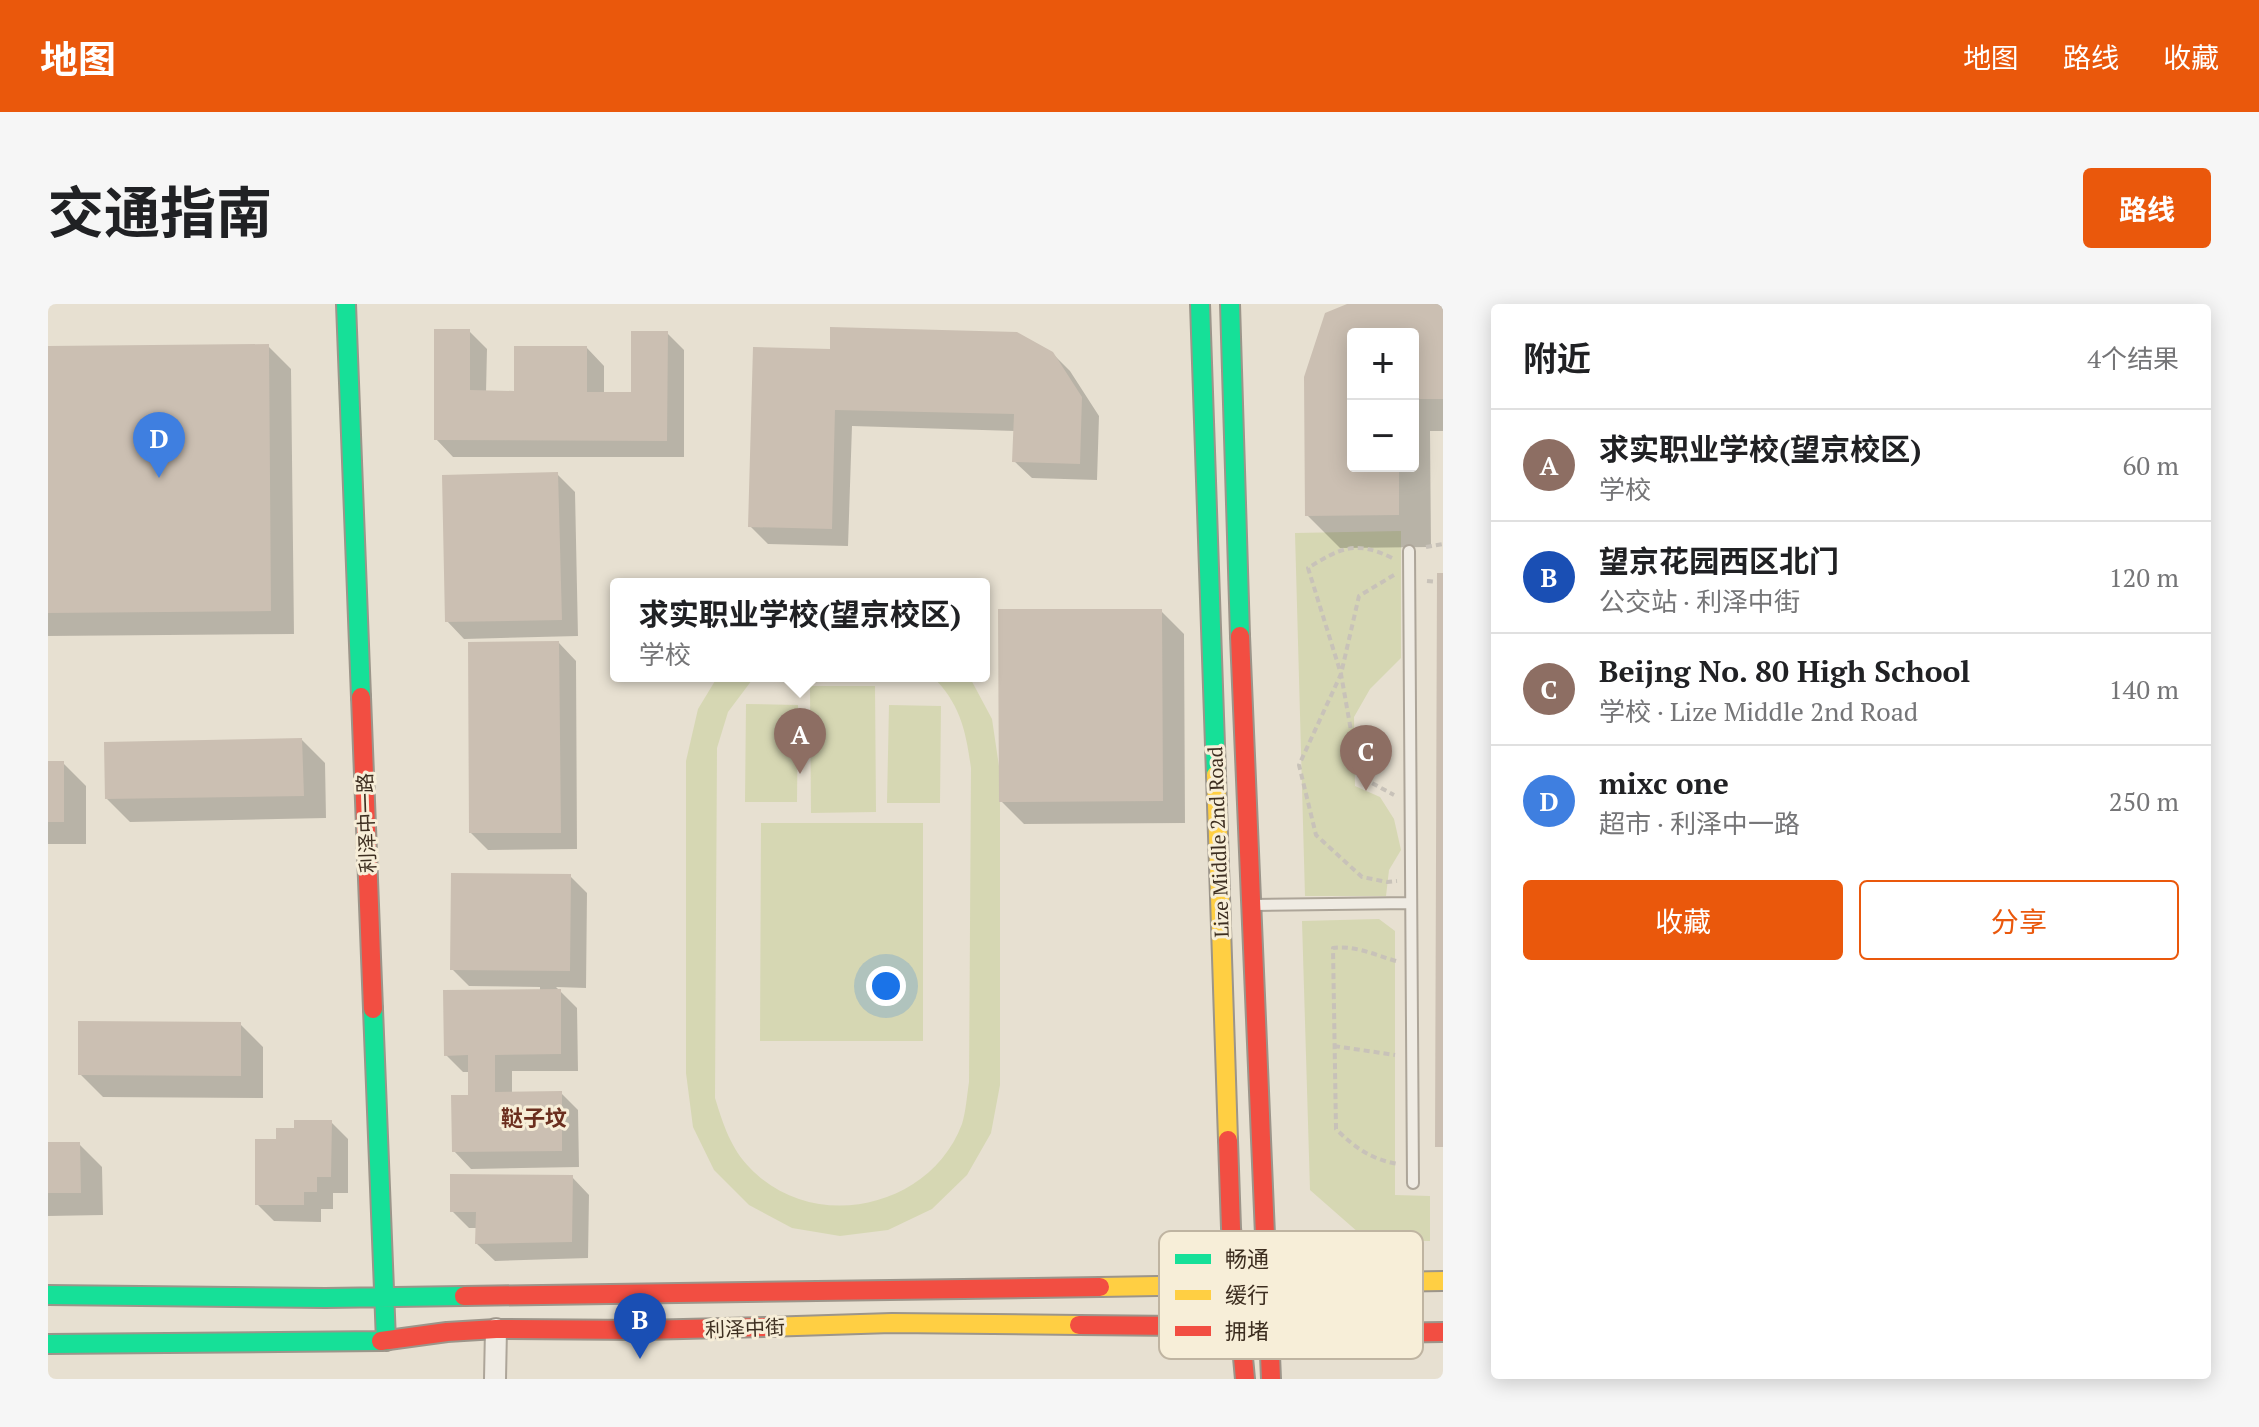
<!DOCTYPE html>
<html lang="zh">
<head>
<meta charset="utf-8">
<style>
  :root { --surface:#fff; --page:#f6f6f6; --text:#202124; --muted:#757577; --line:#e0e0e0; --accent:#ea580c }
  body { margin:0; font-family:"PT Serif","Noto Sans SC",serif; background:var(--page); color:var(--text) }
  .controls { position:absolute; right:24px; top:24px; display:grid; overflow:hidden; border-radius:8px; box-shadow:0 4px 20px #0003 }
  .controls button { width:72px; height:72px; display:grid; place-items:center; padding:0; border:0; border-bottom:2px solid var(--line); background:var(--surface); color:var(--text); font:40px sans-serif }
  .you { position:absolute; left:838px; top:682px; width:28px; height:28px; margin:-20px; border:6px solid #fff; border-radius:50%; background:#1a73e8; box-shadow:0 0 0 12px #1a73e833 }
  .badge { display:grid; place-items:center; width:52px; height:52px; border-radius:50%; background:var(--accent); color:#fff; font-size:26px; font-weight:700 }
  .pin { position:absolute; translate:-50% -66px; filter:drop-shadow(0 2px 4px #0008) }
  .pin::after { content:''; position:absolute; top:42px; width:28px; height:24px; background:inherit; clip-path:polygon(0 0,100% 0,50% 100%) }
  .popup { position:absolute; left:562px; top:274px; width:380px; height:104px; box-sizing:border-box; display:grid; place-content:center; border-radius:8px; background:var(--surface); filter:drop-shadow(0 2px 6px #0005); font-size:26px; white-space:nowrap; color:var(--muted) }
  .popup b { font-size:30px; color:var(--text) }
  .popup::after { content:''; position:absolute; left:50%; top:100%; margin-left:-16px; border:16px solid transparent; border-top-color:var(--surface) }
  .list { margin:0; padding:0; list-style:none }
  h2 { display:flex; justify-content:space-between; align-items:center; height:104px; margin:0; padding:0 32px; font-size:34px }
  h2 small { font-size:26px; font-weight:400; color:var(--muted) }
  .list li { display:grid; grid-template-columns:52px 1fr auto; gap:24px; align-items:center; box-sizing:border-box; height:112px; padding:0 32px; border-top:2px solid var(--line) }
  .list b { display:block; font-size:30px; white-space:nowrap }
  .list p { margin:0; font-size:26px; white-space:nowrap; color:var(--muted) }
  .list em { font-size:26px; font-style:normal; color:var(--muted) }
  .actions { display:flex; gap:16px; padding:24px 32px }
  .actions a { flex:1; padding:18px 0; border:2px solid var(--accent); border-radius:8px; text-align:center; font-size:28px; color:var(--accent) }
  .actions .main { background:var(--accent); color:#fff }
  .map { position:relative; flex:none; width:1395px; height:1075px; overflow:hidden; border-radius:8px }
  header { display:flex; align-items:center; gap:48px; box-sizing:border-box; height:112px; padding:0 40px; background:var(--accent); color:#fff }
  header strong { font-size:38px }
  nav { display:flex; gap:44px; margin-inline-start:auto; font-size:28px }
  .intro { display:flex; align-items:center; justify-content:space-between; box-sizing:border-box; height:192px; padding:0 48px }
  h1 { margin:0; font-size:56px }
  .button { padding:20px 36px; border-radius:8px; background:var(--accent); color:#fff; font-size:28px; font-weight:700 }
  main { display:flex; gap:48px; padding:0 48px }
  aside { flex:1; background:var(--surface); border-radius:8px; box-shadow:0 4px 20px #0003 }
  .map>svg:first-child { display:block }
</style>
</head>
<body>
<header>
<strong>地图</strong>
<nav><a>地图</a><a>路线</a><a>收藏</a></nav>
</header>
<div class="intro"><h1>交通指南</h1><a class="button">路线</a></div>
<main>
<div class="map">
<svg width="1395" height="1075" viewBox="0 0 1395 1075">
  <rect width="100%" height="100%" fill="#e7e0d1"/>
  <path fill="#d6d7b3" d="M1353,227V354L1322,385L1306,413L1307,482L1332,493L1346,515L1353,546L1341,566L1338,592H1257L1247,229Z
    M670,372H707L680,408L669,444L667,794C675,820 683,845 702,864C765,930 882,905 914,820C918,807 919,791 921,778L923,464C918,427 912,399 884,372H921L944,415L952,469V781L943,829L919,871L884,905L840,926L792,932L744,924L701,901L666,866L645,823L638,769V457L650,405Z
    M762,382H827L828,508L763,509Z
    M698,400L750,401L749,498H697Z
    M841,401L893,402L892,499H839Z
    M713,519H875V737H712Z
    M1331,615L1347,627V891L1382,892V937L1319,936L1262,886L1254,617Z"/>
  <path fill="#0003" fill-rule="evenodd" d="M1304,0H1395V127H1382L1383,243L1292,244L1259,211ZM1305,30H1365V162H1305Z
    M421,27L439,45L438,89H468L539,44L556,62V90H585L619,29L636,46V153H405L388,135Z
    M220,42L243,65L246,330L0,332V44Z
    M707,45L1004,49L1022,67L1051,112L1049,176L984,174L966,157L967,127L804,122L800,242L720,240L702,222Z
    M509,170L527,188L530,332L416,335L399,317Z
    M1113,307L1136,330L1137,519L976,520L953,497Z
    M511,339L528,357L529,545L440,546L423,529Z
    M254,436L277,459L278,514L82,518L59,495Z
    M0,459H15L38,482V540H0Z
    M522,572L539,589L538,684L508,683L529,704L530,767H464V789H513L530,806L531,863L423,865L406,847L422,793V768H415L398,751L492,687V683L421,682L404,665Z
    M192,720L215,743V794L55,793L32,770Z
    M283,818L300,835V889H285V905H273V918L226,917L209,900L230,837L248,826Z
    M0,840H31L54,863L55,911L0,912Z
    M524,873L541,891L540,954L447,957L429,940L430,924H421L404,907Z"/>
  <path fill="#cbbfb2" d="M1299,0H1395V95H1365V30H1305V162H1351V211L1257,212L1256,73L1277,9Z
    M782,23L969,28L1005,48L1034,93L1032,160L964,158L966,110L787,106L784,225L700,223L705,43L782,45Z
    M386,25H422V86L466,87V42H539V88H583V27H620L619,137L386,136Z
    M221,40L223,307L0,309V42Z
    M510,168L514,316L397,318L394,171Z
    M1389,269H1395V843H1387Z
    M950,305H1114L1115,497L951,498Z
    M511,337L513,529H421L420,338Z
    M254,434L256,492L57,495L56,438Z
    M0,457H16V518H0Z
    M403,569L523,570L522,667L402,666Z
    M513,685V750L447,751V788L514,787V847L404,848L403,791H420V751L396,752L395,686Z
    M30,717L193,718V772L30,771Z
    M246,816H284L283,873H269V888H256V901H207V835H228V824H246Z
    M0,838H32L33,889H0Z
    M402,870L525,871L524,938L427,940L428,908H402Z"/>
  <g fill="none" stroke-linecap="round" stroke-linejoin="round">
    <defs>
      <path id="lane" d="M1361,247L1365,879
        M1205,601L1363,599"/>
      <path id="street" d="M447,1075L448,1025"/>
      <path id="fast" d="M298,0L313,393
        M1152,0L1168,471
        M1182,0L1192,332
        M325,705L338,1037
        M0,991L277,994L416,992
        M0,1040L333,1037"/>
      <path id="slow" d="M1168,471L1180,836
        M1052,983L1395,977
        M717,1023L844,1019L1031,1021"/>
      <path id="jam" d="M1192,332L1223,1075
        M313,393L325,705
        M1180,836L1183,924L1197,1075
        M416,992L1052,983
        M1031,1021L1133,1022L1267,1030L1395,1028
        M333,1037L399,1028L448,1025L595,1026L717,1023"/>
    </defs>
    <use href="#lane" stroke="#ada599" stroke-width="14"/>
    <use href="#street" stroke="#ada599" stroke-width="24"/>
    <use href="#fast" stroke="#9c958a" stroke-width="22"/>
    <use href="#slow" stroke="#9c958a" stroke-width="22"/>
    <use href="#jam" stroke="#9c958a" stroke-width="22"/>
    <path stroke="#c8c2b9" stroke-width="4" stroke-dasharray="6 4" stroke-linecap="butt" d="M1378,243L1395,240
      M1344,254C1308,236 1292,244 1260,264L1293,370L1311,472L1346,491
      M1346,271L1311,292L1293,370L1251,461L1268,531L1314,573L1339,578L1349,577
      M1379,277L1389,278
      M1348,657C1327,651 1307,641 1285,644L1288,825C1307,844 1324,856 1351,860
      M1286,742L1347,751"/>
    <use href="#lane" stroke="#efebe3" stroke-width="10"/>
    <use href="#street" stroke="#efebe3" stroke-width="20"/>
    <use href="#fast" stroke="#16e098" stroke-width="18"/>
    <use href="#slow" stroke="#ffcf43" stroke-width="18"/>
    <use href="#jam" stroke="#f24e42" stroke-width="18"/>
  </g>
  <g text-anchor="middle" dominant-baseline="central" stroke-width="6" stroke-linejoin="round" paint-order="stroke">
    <g font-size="20" fill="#3d2e20" stroke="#f7eed8">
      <text transform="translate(318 519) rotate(-92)">利泽中一路</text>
      <text transform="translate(1170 538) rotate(-92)">Lize Middle 2nd Road</text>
      <text transform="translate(697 1024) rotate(-2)">利泽中街</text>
    </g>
    <g font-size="22" font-weight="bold" fill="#6b2e1e" stroke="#f7eed8">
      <text x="486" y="813">鞑子坟</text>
    </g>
  </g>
  <rect x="1111" y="927" width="264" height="128" rx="12" fill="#f7eed8" stroke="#bfb4a1" stroke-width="2"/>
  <rect x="1127" y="950" width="36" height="10" fill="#16e098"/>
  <rect x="1127" y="986" width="36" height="10" fill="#ffcf43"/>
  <rect x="1127" y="1022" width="36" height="10" fill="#f24e42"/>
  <g font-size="22" fill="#3d2e20">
    <text x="1177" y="963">畅通</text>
    <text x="1177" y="999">缓行</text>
    <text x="1177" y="1035">拥堵</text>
  </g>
</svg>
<div class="controls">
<button>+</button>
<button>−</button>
</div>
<div class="you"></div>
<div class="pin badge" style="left:752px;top:470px;background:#8d6e63">A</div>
<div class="popup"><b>求实职业学校(望京校区)</b>学校</div>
<div class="pin badge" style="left:592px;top:1055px;background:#1a4fb4">B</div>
<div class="pin badge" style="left:1318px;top:487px;background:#8d6e63">C</div>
<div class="pin badge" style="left:111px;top:174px;background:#3f7fe0">D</div>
</div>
<aside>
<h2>附近<small>4个结果</small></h2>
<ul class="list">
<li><span class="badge" style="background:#8d6e63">A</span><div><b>求实职业学校(望京校区)</b><p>学校</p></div><em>60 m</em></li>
<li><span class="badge" style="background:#1a4fb4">B</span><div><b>望京花园西区北门</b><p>公交站 · 利泽中街</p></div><em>120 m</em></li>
<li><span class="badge" style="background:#8d6e63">C</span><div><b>Beijng No. 80 High School</b><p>学校 · Lize Middle 2nd Road</p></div><em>140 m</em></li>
<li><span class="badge" style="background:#3f7fe0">D</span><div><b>mixc one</b><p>超市 · 利泽中一路</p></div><em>250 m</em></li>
</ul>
<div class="actions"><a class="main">收藏</a><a>分享</a></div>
</aside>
</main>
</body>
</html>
